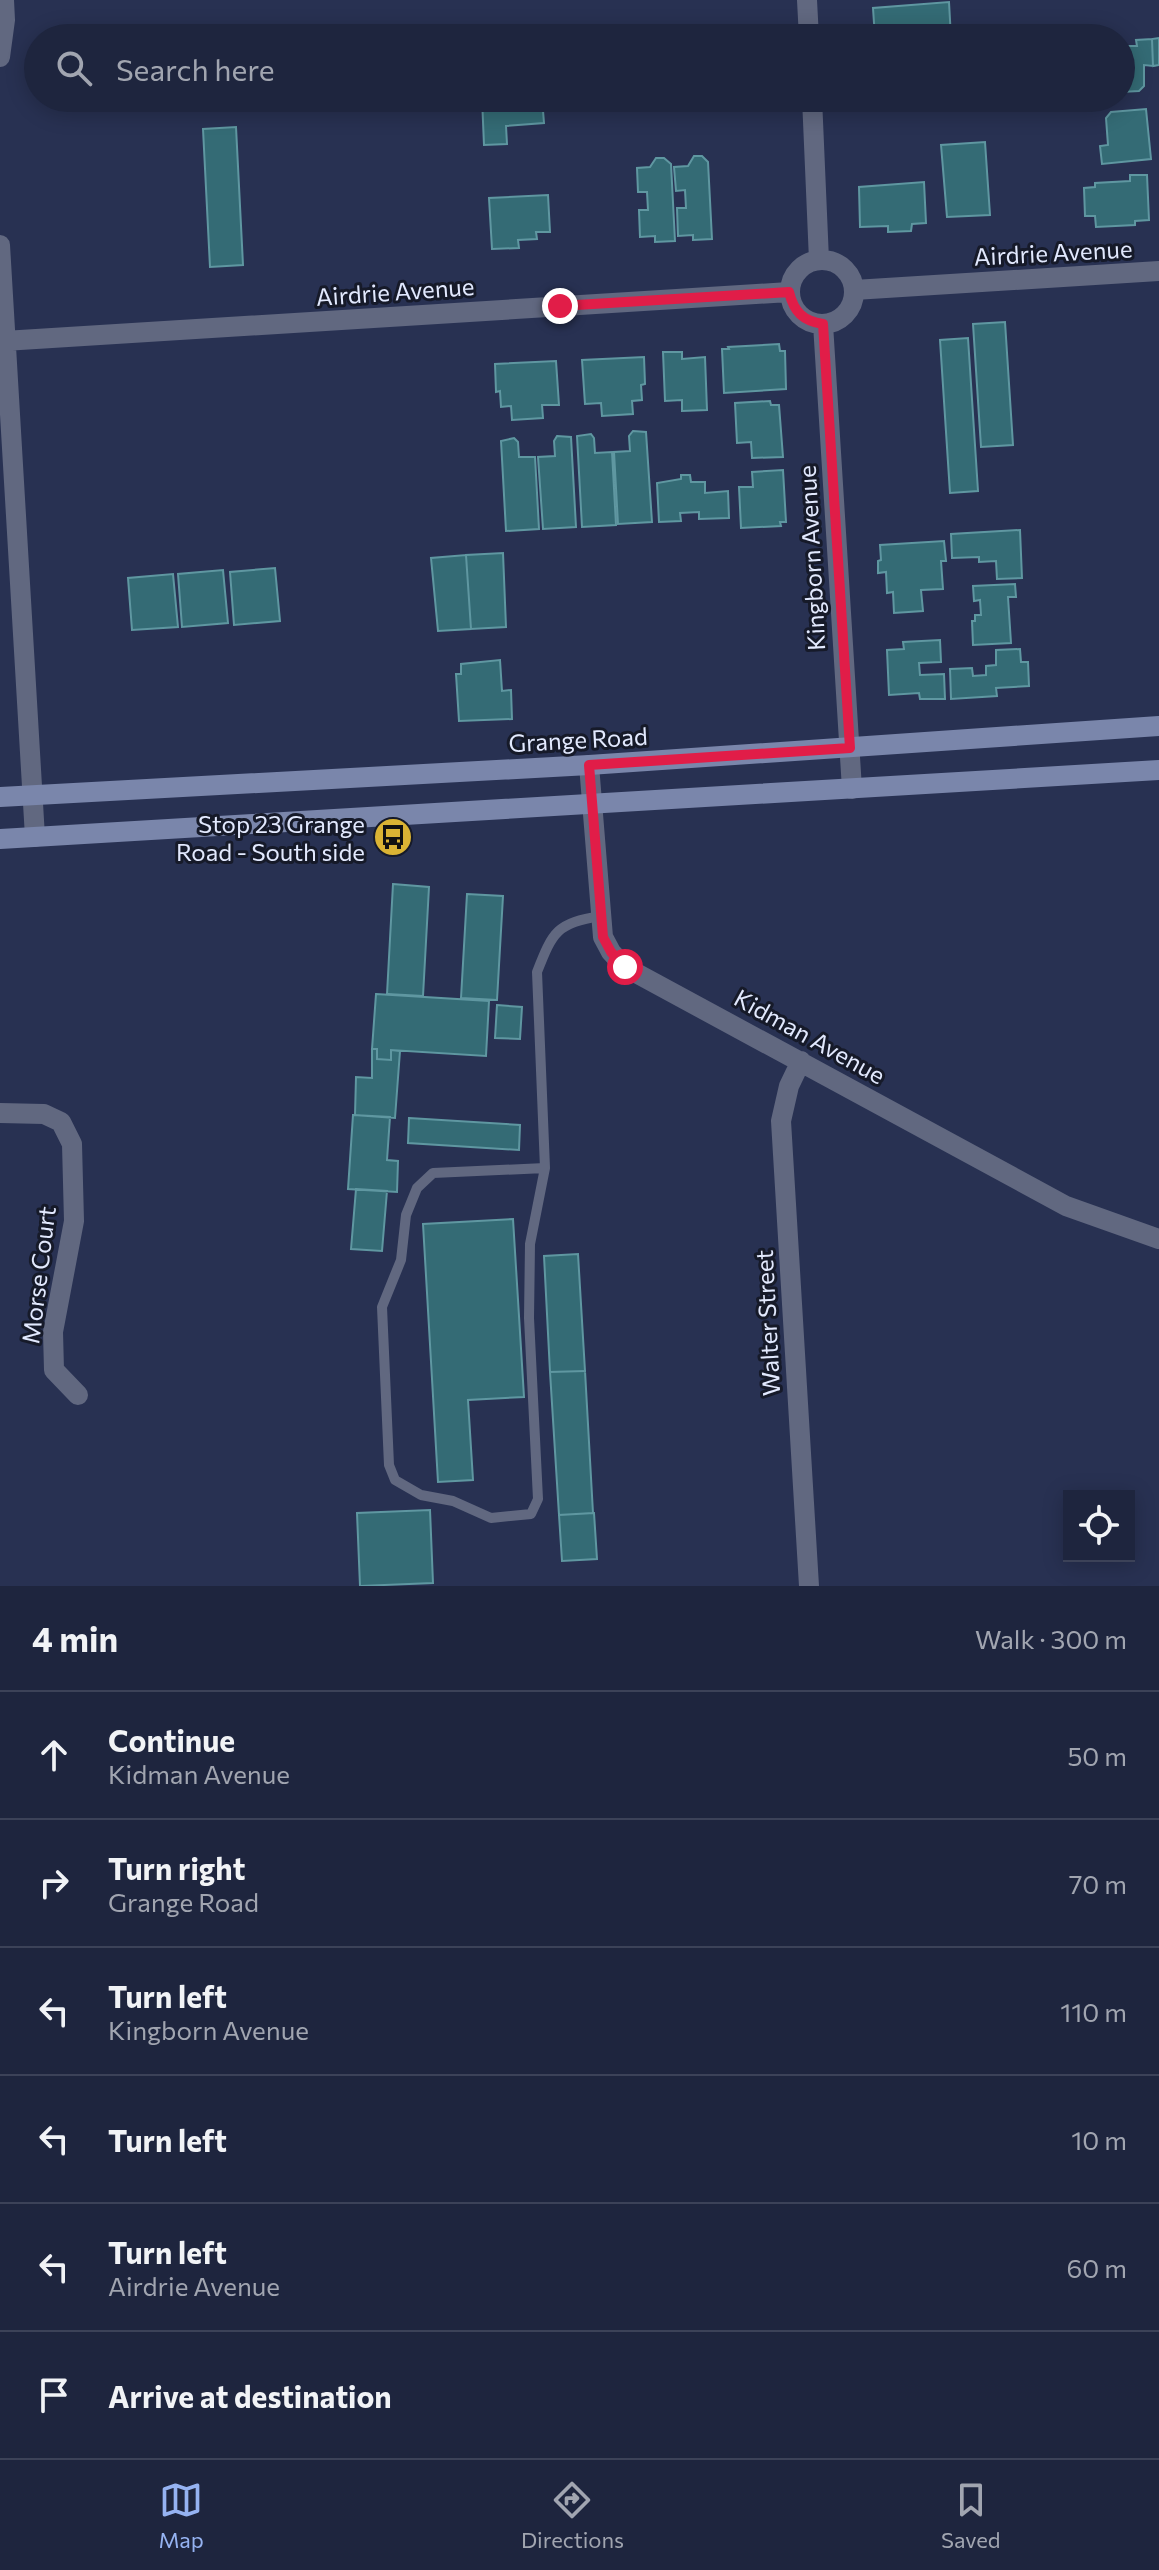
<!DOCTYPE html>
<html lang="en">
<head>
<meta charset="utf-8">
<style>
  :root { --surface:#1e253e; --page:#262d45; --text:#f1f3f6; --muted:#a1a5b0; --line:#3c4258; --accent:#95b2f1 }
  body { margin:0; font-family:Commissioner,sans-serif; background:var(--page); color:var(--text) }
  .controls { position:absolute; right:24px; bottom:24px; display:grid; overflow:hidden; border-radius:0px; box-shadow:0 4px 20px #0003 }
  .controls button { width:72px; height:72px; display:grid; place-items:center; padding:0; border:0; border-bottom:2px solid var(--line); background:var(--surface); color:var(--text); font:40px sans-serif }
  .stop { position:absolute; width:24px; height:24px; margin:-18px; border:6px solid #e11d48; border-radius:50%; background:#fff }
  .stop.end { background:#e11d48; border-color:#fff; box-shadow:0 2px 8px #0008 }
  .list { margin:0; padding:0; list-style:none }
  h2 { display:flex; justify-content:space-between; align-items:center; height:104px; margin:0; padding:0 32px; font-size:34px }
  h2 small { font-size:26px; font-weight:400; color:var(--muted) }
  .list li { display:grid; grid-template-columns:52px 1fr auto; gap:24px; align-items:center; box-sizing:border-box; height:128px; padding:0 32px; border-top:2px solid var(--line) }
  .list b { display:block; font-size:30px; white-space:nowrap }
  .list p { margin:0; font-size:26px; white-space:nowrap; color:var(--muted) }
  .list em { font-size:26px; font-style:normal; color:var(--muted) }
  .icon { flex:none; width:44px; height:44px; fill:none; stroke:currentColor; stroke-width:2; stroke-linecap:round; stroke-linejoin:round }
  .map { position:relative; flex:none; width:1159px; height:1586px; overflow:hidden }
  .search { position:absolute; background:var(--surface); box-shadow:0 4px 20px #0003; left:24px; right:24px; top:24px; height:88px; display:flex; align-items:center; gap:20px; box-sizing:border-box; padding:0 28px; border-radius:44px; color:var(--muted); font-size:30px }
  .sheet { height:872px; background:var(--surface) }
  nav { display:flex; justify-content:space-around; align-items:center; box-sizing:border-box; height:112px; border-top:2px solid var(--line); background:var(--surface); font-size:22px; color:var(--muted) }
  nav a { display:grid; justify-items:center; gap:4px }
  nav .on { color:var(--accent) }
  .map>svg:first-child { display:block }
</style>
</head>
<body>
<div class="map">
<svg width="1159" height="1586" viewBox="0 0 1159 1586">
  <rect width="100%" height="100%" fill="#283152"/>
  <path fill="#346b75" stroke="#5f97a1" stroke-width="2" d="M949,2L951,38H875L873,8Z
    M1159,38V65L1153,66L1152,39Z
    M1152,39L1153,66L1144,65V86L1139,91L1121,92V46H1137L1136,40Z
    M482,98H542L544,123L506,126L507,144L484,145Z
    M1146,109L1151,159L1102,164L1100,146L1108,145L1106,118L1111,112Z
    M236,127L243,265L210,267L203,129Z
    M985,142L990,215L947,217L941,145Z
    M694,156H702L708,162L712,239L693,240V235L678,236L677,208H686L685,190L676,191L674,167L688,166Z
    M656,158H664L671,164L675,241L655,242V236L640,237L639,210H648L647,192H638L637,168L650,167Z
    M1130,175H1147L1149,220L1135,221V225L1096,227L1095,216H1085L1084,188L1095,187V183L1130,181Z
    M924,182L926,223L912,224L911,231L888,232V226L860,227L859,187Z
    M548,195L550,232H536L537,239L518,240L519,248L492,249L489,198Z
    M1005,322L1013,445L981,447L973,324Z
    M968,338L978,491L950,493L940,340Z
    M779,344L780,351H785L786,389L724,393L722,349H729L728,347Z
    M663,352H682V359L705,357L707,410L682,411V400L665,401Z
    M644,357L645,384L641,385L642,400L632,401L633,414L602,416L601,403L585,404L582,360Z
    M556,361L559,405H542L543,418L512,420L511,406L501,407L500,391L496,392L495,364Z
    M770,401L771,405H779L783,457L752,458L751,442L737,443L735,403Z
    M633,431L646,432L652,522L618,524L614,452L630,451L629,436Z
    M591,434L594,438L595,453L612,452L616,525L582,527L577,436Z
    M557,436L571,437L576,527L543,529L538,457L555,456L554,441Z
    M514,438L518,442L519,457H535L539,529L506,531L501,441Z
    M783,470L786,522H780L781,526L741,528L739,487H753L752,472Z
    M681,475H690L691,482H705V493L728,491L729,518L699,519V512L680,513L681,521L659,522L657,483L681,479Z
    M1020,530L1022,578L997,579L996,561L979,562V557L952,558L951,534Z
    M944,541L946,561H941L943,589L921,590L923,611L894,613L893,592L887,593L886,572L878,573V561L881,560L880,545Z
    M503,553L506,627L471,629L466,555Z
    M466,555L471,629L438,631L431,558Z
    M275,568L280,621L234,625L230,572Z
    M223,570L228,623L182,627L178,574Z
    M173,574L178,627L132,630L128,578Z
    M1015,584L1016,597H1008L1011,643L973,645L972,621H975V615H981L980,600L974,601L973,586Z
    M940,640L941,662L919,663L920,675L944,674L945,699H920L919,693L889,695L887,650L904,649L903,642Z
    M1020,649L1021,662H1028L1029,686L996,688L997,696L951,699L950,669L972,668L973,676L986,675V666L996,665V650Z
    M500,660L502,691L511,690L512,719L459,721L456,674H461V664Z
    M393,884L429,887L423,996L387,994Z
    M467,894L503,896L497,1000L461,998Z
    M376,994L489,1001L486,1056L391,1050V1060L377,1059V1049H372Z
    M497,1005L522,1007L520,1039L495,1038Z
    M372,1049H377V1059L391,1060V1050L400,1051L395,1118L355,1115L356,1077L372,1078Z
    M353,1115L390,1117L387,1160L398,1161L397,1192L348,1189Z
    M409,1118L520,1125L519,1150L408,1143Z
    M356,1189L387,1191L382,1251L351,1249Z
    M513,1219L524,1397L468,1400L473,1480L438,1482L423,1224Z
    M578,1254L585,1371L550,1372L544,1256Z
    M585,1371L593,1513L559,1515L550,1372Z
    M430,1510L433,1583L360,1586L357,1513Z
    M594,1513L597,1559L562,1561L559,1515Z"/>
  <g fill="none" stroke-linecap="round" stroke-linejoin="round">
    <path stroke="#616880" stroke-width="10" d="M545,1168L433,1173L417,1188L406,1215L401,1260L382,1307L389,1465L395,1480L421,1495L453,1501L491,1518L531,1514L538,1499L529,1318L530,1244L545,1168L537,972C553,931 557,923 601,916"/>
    <path stroke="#616880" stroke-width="20" d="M807,0L809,38
      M0,57L5,20L4,0
      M812,98L819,260
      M0,245L35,837
      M790 292a32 32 0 1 1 64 0a32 32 0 1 1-64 0Z
      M854,290L1159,271
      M823,324L852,789
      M4,341L789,292
      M589,765L603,937L611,952L625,967L1066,1206L1159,1239
      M801,1061L789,1086L781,1121L809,1586
      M0,1113L44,1114L61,1122L72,1144L74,1221L53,1332L54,1370L78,1395"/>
    <path stroke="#7a86ab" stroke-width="20" d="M0,797L589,765L1159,726
      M0,839L1159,770"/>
  </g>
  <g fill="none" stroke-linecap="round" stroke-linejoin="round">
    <path stroke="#e11d48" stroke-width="10" d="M560,306L789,292C794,312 803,321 823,324L850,748L589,765L603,937L611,952L625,967"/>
  </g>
  <defs>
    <symbol id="bus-disc" viewBox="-11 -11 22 22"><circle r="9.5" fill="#dab334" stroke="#161a29"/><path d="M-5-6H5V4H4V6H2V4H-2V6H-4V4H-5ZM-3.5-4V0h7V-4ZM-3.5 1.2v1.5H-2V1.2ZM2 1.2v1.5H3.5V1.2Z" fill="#111"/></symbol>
  </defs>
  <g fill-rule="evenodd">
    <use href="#bus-disc" x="371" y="815" width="44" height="44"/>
  </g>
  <g text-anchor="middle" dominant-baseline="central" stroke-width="6" stroke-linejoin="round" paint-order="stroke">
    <g font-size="24" fill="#e2e9fe" stroke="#161a29">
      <text transform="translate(1053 252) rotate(-3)">Airdrie Avenue</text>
      <text transform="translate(395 291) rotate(-4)">Airdrie Avenue</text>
      <text transform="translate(811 558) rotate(-93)">Kingborn Avenue</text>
      <text transform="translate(578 739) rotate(-3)">Grange Road</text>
      <text transform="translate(810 1036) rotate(29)">Kidman Avenue</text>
      <text transform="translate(38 1275) rotate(-83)">Morse Court</text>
      <text transform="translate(767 1323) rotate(-93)">Walter Street</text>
    </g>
    <g font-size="24" fill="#e2e9fe" stroke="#161a29" text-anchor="end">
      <text x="365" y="823">Stop 23 Grange<tspan x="365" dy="28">Road - South side</tspan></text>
    </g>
  </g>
</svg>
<div class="controls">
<button><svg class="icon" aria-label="locate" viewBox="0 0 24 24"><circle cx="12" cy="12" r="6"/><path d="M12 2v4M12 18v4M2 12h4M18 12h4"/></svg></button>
</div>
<div class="stop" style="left:625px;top:967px"></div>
<div class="stop end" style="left:560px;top:306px"></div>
<div class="search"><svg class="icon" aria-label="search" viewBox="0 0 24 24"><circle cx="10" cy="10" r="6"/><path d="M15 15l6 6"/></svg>Search here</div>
</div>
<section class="sheet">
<h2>4 min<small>Walk · 300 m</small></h2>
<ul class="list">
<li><svg class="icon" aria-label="ahead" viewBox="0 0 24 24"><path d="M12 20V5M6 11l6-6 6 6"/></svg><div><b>Continue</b><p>Kidman Avenue</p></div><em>50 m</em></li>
<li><svg class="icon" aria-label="right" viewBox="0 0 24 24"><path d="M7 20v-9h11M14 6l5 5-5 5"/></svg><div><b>Turn right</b><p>Grange Road</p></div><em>70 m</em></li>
<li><svg class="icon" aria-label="left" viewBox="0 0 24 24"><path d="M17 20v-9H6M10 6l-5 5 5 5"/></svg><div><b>Turn left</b><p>Kingborn Avenue</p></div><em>110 m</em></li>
<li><svg class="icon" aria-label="left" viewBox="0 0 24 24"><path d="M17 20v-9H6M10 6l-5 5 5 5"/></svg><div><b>Turn left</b></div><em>10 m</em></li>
<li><svg class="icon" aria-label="left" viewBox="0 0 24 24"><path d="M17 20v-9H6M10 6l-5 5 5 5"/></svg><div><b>Turn left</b><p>Airdrie Avenue</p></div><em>60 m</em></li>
<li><svg class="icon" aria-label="arrive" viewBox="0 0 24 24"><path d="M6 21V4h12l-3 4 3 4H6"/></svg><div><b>Arrive at destination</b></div></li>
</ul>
</section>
<nav>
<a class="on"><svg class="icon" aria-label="map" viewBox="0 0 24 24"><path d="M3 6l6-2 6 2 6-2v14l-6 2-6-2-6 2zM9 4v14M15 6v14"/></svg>Map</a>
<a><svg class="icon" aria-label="directions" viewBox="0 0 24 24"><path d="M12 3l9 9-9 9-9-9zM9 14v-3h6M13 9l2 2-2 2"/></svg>Directions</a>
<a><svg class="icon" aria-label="saved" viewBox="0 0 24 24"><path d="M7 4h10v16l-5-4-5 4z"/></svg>Saved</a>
</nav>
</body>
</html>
